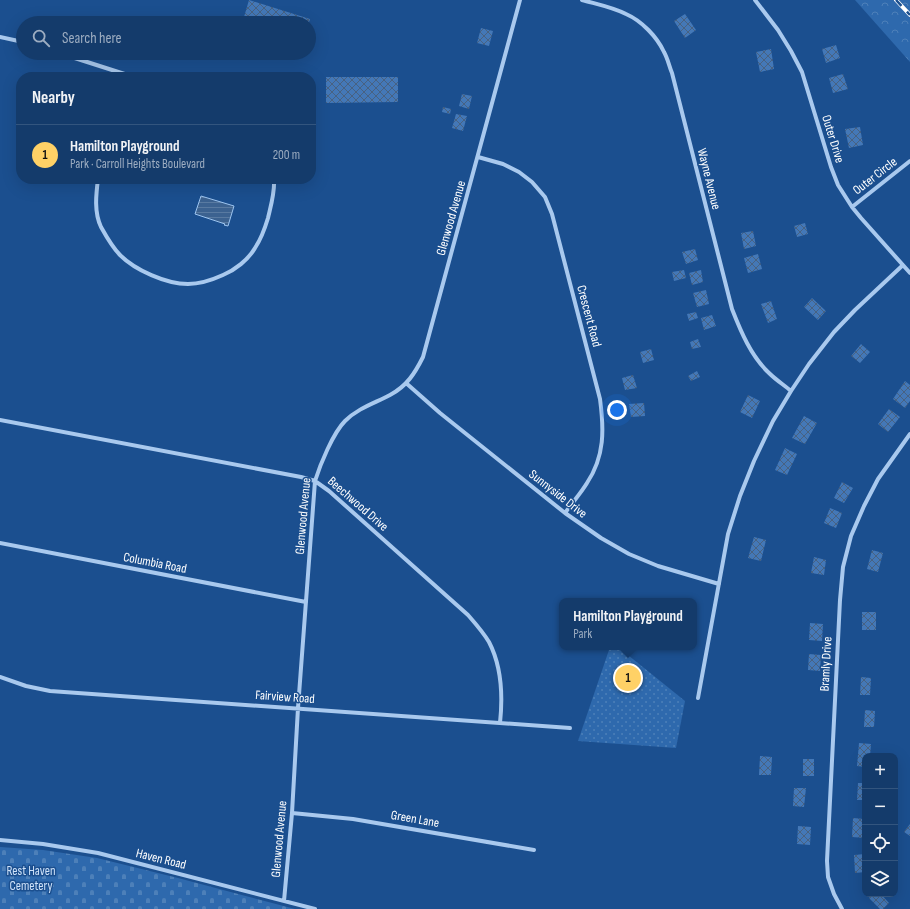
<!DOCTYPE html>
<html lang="en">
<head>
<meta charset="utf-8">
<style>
  :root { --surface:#143b6b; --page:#1d4271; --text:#f1f3f6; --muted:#9dadc1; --line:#33557e; --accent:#ffd166 }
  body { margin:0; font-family:"Sofia Sans Condensed",sans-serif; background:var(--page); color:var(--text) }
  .controls { position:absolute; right:12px; bottom:12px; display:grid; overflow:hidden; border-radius:8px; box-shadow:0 4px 16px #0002 }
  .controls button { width:36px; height:36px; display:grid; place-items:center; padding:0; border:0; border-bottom:1px solid var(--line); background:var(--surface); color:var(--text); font:20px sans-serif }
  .you { position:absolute; left:617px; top:410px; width:14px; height:14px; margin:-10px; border:3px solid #fff; border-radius:50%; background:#1a73e8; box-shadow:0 0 0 6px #1a73e833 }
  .badge { display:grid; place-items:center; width:26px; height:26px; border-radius:50%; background:var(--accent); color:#111; font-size:13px; font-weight:700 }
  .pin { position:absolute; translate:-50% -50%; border:2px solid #fff; box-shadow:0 1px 4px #0006 }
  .popup { position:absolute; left:559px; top:598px; width:138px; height:52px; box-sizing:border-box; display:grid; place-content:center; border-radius:8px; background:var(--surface); filter:drop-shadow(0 1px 3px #0005); font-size:13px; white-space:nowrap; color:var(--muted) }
  .popup b { font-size:15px; color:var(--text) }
  .popup::after { content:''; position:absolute; left:50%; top:100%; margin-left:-8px; border:8px solid transparent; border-top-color:var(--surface) }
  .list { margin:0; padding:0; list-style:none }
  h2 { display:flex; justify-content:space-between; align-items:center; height:52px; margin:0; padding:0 16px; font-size:17px }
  h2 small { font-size:13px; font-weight:400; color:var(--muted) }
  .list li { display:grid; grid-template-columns:26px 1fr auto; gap:12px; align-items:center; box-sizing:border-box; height:60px; padding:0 16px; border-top:1px solid var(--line) }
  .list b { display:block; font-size:15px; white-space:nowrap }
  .list p { margin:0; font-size:13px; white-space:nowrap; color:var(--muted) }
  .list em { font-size:13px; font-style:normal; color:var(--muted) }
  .icon { flex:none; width:22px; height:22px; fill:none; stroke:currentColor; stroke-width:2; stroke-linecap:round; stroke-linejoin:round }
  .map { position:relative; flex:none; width:910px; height:909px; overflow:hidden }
  .search { position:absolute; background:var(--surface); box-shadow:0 4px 16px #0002; left:16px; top:16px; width:300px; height:44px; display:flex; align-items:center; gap:10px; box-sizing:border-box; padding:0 14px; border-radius:22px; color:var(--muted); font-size:15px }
  .panel { position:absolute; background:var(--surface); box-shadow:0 4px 16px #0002; left:16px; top:72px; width:300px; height:112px; border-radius:16px }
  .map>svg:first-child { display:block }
</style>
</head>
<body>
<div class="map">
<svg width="910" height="909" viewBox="0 0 910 909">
  <defs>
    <pattern id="forest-crowns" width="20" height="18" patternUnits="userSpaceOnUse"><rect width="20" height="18" fill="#2e69ad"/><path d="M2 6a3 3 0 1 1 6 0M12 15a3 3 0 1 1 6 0" fill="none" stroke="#4d80b9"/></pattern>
    <pattern id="cemetery-stones" width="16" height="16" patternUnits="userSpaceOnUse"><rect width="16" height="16" fill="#2e69ad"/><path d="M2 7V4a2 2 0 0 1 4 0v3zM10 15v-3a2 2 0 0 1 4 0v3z" fill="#4d80b9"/></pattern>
    <pattern id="park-dots" width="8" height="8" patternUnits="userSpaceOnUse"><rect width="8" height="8" fill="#2e69ad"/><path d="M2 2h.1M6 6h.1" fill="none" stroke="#4d80b9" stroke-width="1.8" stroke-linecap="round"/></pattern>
    <pattern id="water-rules" width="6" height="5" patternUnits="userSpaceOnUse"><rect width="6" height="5" fill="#3c6290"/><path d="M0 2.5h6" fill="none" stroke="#597aa1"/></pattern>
    <pattern id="building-cross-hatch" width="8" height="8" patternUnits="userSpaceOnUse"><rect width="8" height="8" fill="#4478b7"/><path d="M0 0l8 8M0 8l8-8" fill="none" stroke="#486282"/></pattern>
  </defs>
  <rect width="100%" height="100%" fill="#1b4f8f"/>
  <path fill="url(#forest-crowns)" d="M855,0H910V62Z"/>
  <path fill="url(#cemetery-stones)" d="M0,847L43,850L97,858L178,878L295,909H0Z"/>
  <path fill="url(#park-dots)" d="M610,647H618L685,701L676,748L578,741Z"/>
  <path fill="url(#water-rules)" stroke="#9cc4f0" d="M201,196L234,206L228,226L224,225L225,224L195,214Z"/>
  <path fill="url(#building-cross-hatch)" d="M249,0L310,19L309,23H264L244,17Z
    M685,14L696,30L685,38L674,21Z
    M481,28L493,31L489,46L477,43Z
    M836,45L840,58L826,63L822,49Z
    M771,49L774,69L760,72L756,52Z
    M843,74L848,89L833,93L829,78Z
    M326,77H398V102L326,103Z
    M462,94L472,96L469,109L459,106Z
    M443,107L451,109L450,114L442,112Z
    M456,114L467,116L463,131L452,128Z
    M860,127L863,145L849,148L845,129Z
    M805,223L808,234L797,237L794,226Z
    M753,231L756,246L744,249L741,233Z
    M695,249L698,260L686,264L682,252Z
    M758,254L762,269L748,273L744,258Z
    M684,270L686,278L674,281L672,272Z
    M701,270L703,282L692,285L689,273Z
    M706,290L709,304L697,307L693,293Z
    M812,298L826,311L818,320L804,307Z
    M771,301L777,319L768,323L761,304Z
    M696,312L698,318L689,321L687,314Z
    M712,315L716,326L704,330L701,318Z
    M698,339L701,347L692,349L690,342Z
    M861,344L870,352L860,363L851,356Z
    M651,349L654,360L643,363L640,352Z
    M697,371L700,377L691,381L688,376Z
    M633,375L637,388L625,390L622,378Z
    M905,381L910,385V401L905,408L893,399Z
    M748,395L760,401L752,418L740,412Z
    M644,403L645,416L631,417L629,404Z
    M889,409L900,417L888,432L878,424Z
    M804,416L817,423L805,444L792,438Z
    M785,448L797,454L787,475L775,470Z
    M842,482L853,488L844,503L834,498Z
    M830,508L842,513L836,528L824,523Z
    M754,537L766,540L761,561L748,558Z
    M872,550L883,553L878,572L867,569Z
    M814,557L826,560L824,575L811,573Z
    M862,612H876V630H862Z
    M810,623L823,624L822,641L809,640Z
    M809,654L821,655L820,671L808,670Z
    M861,677L871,678L870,695H860Z
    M865,710L875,711L874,727H864Z
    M859,743L871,744L870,756H865V767L857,766Z
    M760,756L772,757L771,775H759Z
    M803,759H814V776H803Z
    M858,783H865V800H857Z
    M794,788H806L804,807L793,806Z
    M853,818L865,819V838L852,837Z
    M910,824V836L904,832Z
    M798,826L811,827L810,845L797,844Z
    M865,854V872L855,873L854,855Z
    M873,894H881L889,903L883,909H880L869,898Z"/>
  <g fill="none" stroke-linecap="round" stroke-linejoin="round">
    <path stroke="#a9c9ee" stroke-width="4" d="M582,0C596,4 612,7 626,14C642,21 657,37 664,52C668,59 669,66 672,73L732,309C741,332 751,356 769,373C776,380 784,385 791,391
      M755,0L778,30L791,51L802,72L831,167L838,185L852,207L861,218L910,273
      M0,37L23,42
      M59,53L134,77
      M478,157L503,164L519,172L532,182L545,197L552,214L600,399C604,429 605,456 587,483C581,493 572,503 565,513
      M98,179C96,195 94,212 101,227C106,236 112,247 120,255C135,270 166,284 188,284C200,284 212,280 223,275C235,270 248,260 255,248C261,239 265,228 268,218C271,205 275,192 274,179
      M852,207L910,161
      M406,383L440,413L565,513L601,538L629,554L658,566L719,584
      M0,420L301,477L315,481L329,491L468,615C475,623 483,632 489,642C502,667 503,695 500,723
      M0,543L306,602
      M0,677L26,686L50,691L570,728
      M698,698L728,534L740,496L754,461L773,421L791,391L809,364L834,332L855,310L903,265
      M292,813L353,819L534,850
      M0,840L43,844L98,853L315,909
      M284,901L292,813L298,708L315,481C320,465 333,433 345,421C358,408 375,403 390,395C407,386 415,373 423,357L520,0
      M842,909L834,894L828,877L827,861L840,600L843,567L851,536L864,506L878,479L910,434"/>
    <defs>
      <path id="rail" d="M896,0L910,15"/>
    </defs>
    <use href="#rail" stroke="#fff" stroke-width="4"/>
    <use href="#rail" stroke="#1b4f8f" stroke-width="2.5" stroke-dasharray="8" stroke-linecap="butt"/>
  </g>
  <g text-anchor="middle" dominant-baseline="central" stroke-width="3" stroke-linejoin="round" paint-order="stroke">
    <g font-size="13" fill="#fff" stroke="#1b4f8f">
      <text transform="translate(833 139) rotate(73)">Outer Drive</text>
      <text transform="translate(875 176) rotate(-38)">Outer Circle</text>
      <text transform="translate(709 179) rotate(76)">Wayne Avenue</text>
      <text transform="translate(451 218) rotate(-74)">Glenwood Avenue</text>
      <text transform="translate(589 316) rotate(75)">Crescent Road</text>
      <text transform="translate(558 494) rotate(38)">Sunnyside Drive</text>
      <text transform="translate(358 504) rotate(41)">Beechwood Drive</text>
      <text transform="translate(303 516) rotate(-85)">Glenwood Avenue</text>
      <text transform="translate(155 563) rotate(11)">Columbia Road</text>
      <text transform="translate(826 664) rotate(-87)">Bramly Drive</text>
      <text transform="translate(285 697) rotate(4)">Fairview Road</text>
      <text transform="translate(415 819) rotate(10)">Green Lane</text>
      <text transform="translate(279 839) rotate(-85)">Glenwood Avenue</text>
      <text transform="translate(161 859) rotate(14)">Haven Road</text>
    </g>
    <g font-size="13" fill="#cfe3fa" stroke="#1b4f8f">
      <text x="31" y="871">Rest Haven<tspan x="31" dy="15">Cemetery</tspan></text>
    </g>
  </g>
</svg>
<div class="controls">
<button>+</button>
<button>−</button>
<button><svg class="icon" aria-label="locate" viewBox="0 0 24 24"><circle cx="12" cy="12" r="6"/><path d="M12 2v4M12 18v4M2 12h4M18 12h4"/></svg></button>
<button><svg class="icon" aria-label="layers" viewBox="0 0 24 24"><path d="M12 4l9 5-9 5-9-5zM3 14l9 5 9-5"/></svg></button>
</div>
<div class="you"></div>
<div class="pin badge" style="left:628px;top:678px">1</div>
<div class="popup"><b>Hamilton Playground</b>Park</div>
<div class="search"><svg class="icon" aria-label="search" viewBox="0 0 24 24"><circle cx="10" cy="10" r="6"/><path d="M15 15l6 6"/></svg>Search here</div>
<section class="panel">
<h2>Nearby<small></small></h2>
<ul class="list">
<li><span class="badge">1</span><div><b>Hamilton Playground</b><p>Park · Carroll Heights Boulevard</p></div><em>200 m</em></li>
</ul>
</section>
</div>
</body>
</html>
